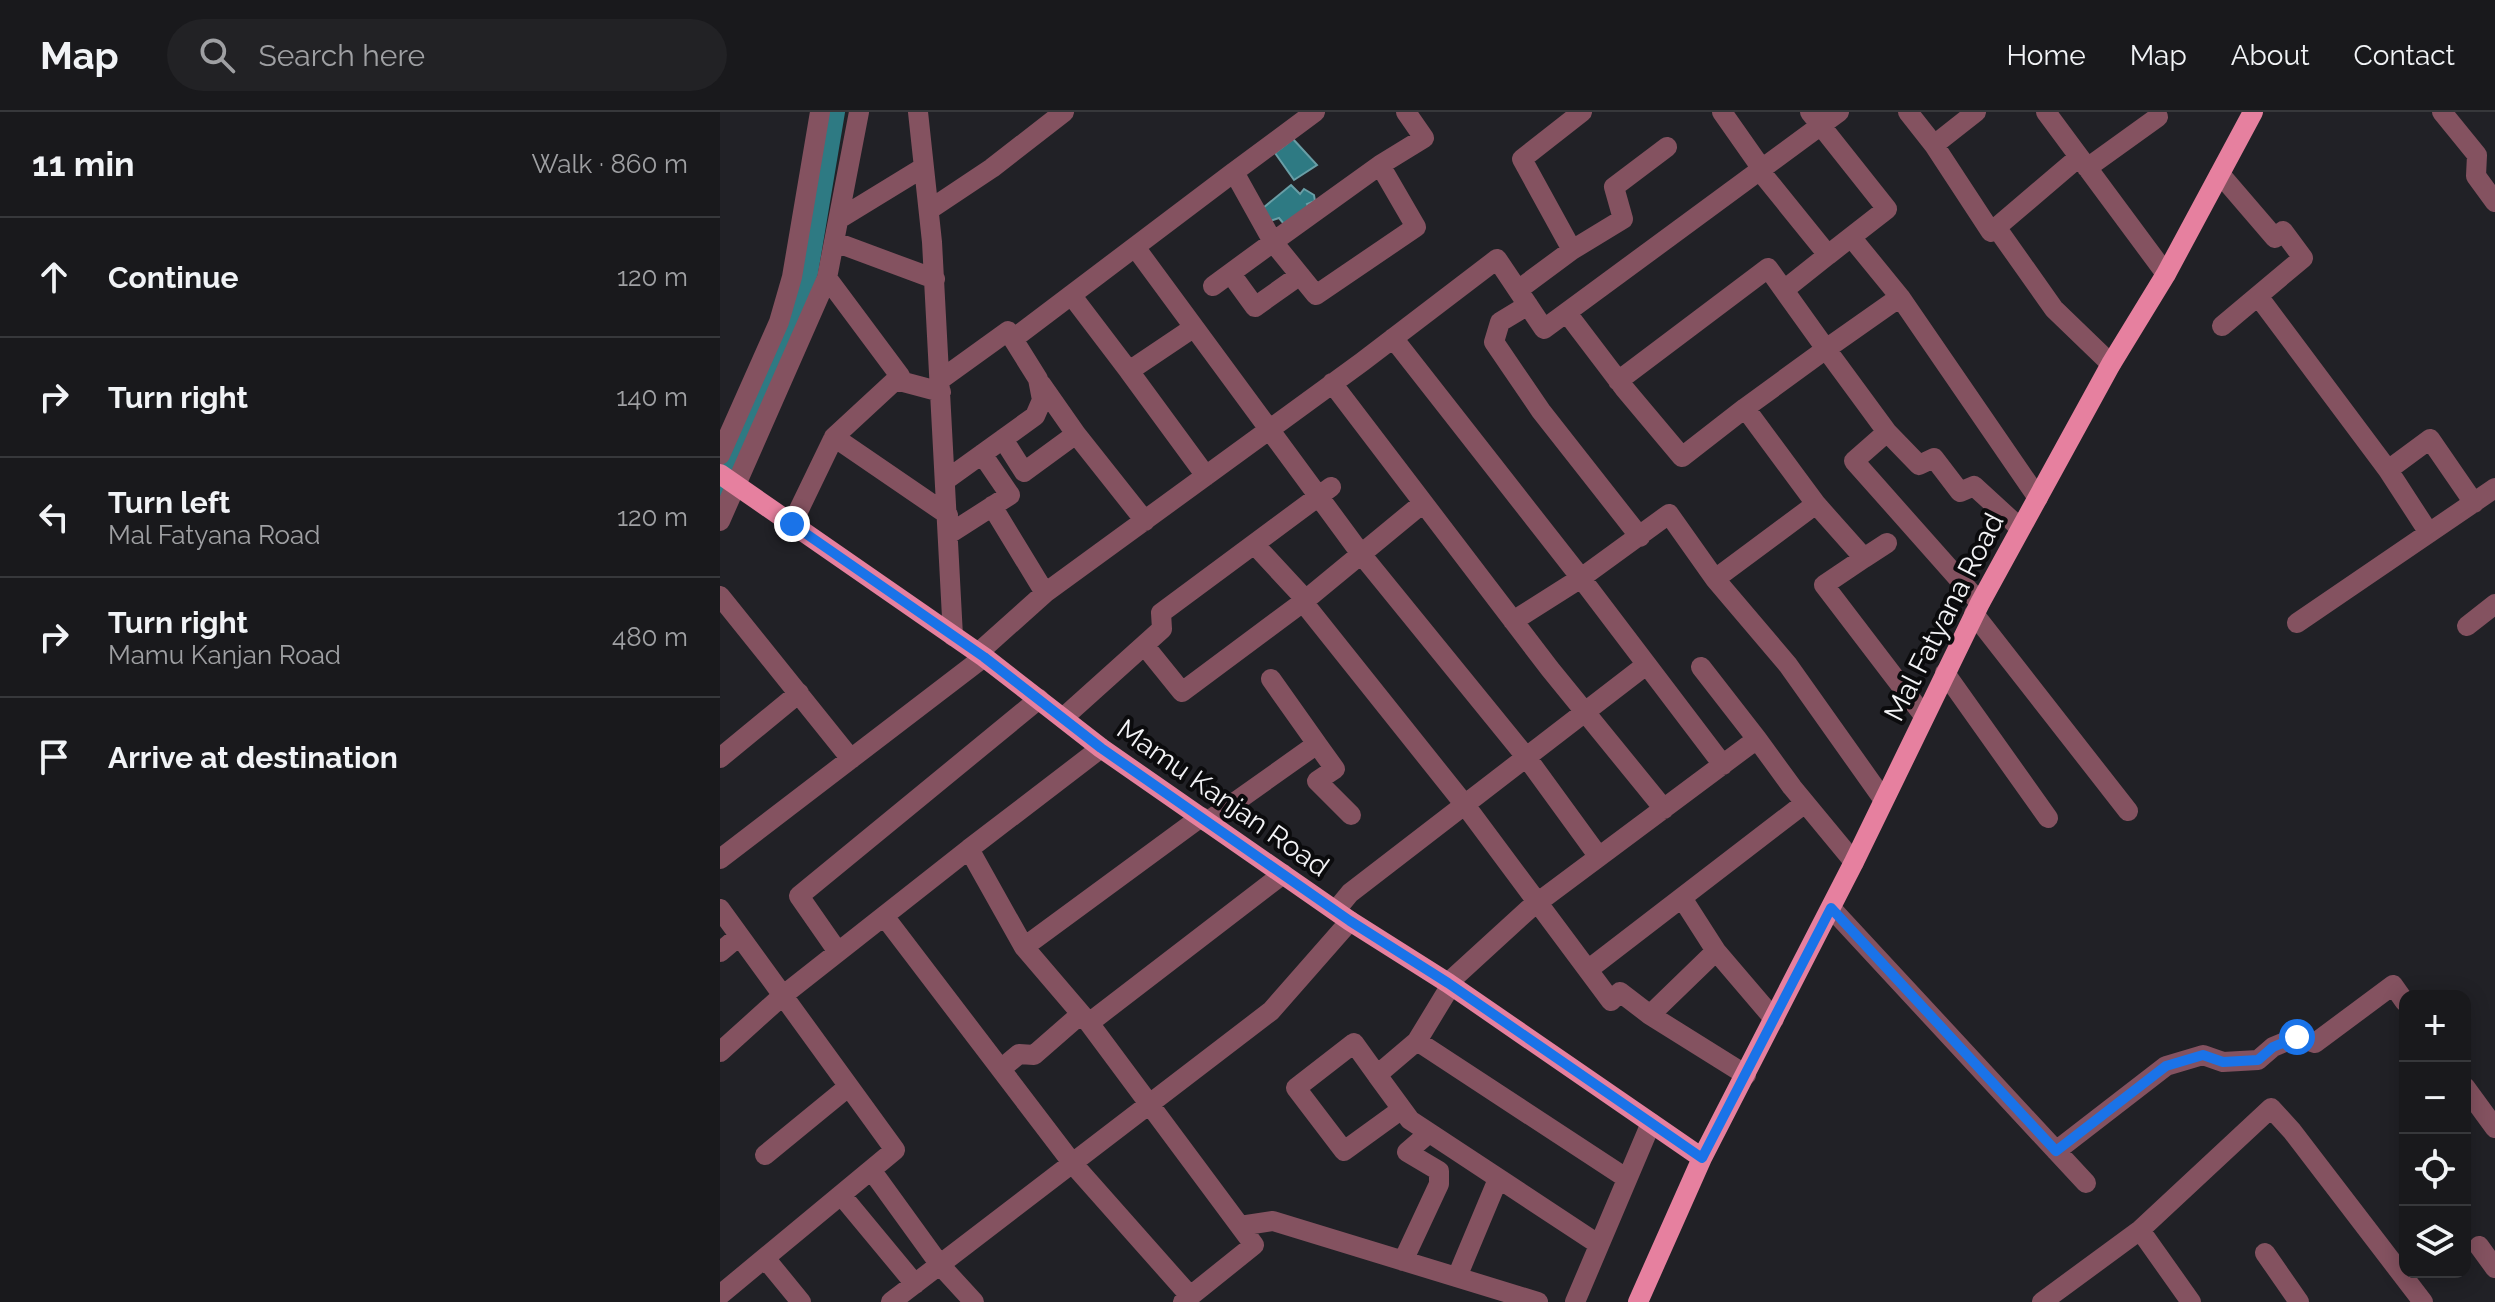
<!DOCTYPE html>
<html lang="en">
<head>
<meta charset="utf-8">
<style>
  :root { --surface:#19191c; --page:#222225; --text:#f1f3f6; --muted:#9fa0a3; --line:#37383b }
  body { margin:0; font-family:Raleway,sans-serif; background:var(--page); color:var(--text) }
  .controls { position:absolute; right:24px; bottom:24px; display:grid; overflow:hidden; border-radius:16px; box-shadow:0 4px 20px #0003 }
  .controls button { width:72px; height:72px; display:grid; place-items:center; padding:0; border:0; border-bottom:2px solid var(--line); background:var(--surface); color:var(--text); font:40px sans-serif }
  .stop { position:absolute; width:24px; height:24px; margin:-18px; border:6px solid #1a73e8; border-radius:50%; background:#fff }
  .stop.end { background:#1a73e8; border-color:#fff; box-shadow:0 2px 8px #0008 }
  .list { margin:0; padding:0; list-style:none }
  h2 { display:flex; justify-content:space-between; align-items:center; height:104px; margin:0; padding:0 32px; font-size:34px }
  h2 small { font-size:26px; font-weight:400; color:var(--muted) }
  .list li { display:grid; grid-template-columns:52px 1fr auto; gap:24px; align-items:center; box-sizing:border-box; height:120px; padding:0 32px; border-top:2px solid var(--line) }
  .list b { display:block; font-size:30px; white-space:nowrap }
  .list p { margin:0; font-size:26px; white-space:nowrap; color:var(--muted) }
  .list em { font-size:26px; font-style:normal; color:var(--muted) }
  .icon { flex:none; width:44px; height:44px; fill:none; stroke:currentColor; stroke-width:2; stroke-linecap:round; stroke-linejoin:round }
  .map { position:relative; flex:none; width:1775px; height:1190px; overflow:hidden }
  header { display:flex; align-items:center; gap:48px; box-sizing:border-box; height:112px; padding:0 40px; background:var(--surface); border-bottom:2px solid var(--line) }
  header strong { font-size:38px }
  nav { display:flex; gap:44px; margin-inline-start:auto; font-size:28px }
  .search { width:560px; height:72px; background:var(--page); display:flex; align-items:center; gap:20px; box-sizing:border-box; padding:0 28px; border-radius:44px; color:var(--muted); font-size:30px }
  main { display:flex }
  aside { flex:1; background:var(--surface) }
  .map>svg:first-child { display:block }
</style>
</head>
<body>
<header>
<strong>Map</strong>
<div class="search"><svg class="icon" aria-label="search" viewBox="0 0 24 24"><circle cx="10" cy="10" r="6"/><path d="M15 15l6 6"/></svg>Search here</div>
<nav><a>Home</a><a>Map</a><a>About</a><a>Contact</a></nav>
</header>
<main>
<aside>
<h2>11 min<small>Walk · 860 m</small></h2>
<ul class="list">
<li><svg class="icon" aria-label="ahead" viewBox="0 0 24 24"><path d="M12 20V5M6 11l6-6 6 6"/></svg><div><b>Continue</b></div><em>120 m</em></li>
<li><svg class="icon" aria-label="right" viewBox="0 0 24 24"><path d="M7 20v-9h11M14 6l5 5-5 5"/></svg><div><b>Turn right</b></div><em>140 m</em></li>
<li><svg class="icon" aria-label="left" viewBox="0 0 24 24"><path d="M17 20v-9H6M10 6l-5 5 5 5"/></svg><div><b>Turn left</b><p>Mal Fatyana Road</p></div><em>120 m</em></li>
<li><svg class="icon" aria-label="right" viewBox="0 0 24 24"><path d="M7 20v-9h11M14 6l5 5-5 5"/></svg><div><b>Turn right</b><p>Mamu Kanjan Road</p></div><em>480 m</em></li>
<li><svg class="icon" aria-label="arrive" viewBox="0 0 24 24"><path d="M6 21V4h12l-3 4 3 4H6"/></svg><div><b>Arrive at destination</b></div></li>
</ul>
</aside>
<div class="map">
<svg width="1775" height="1190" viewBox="0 0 1775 1190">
  <rect width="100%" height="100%" fill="#212126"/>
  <path fill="#2e7a83" stroke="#699ea6" stroke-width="2" d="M573,27L597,53L574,68L555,41Z
    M571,73L580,82L584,77L594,83L595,89L587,92L591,102L564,112L559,106L550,109L543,96Z"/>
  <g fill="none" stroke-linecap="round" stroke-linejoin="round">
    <path stroke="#2e7a83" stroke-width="16" d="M0,376L30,313L90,161L117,0"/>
    <path stroke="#845260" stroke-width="20" d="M198,0L212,130L233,524
      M862,0L802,47L852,138L903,107L894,75L947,35
      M1002,0L1042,57
      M1188,0L1214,33
      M1256,0L1214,33L1271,120L1359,45
      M1326,0L1446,162
      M1722,0L1757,43L1756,64L1775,90
      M660,53L696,115L596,183L553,130Z
      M660,53L704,26L686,0
      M1367,56L1438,5
      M1040,59L1108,143L1167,97L1090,0
      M1500,62L1555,126L1563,119L1583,146L1502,214
      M209,98L272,56L344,0
      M119,107L204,55
      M1276,115L1334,197L1391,252
      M1131,125L1180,185
      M115,130L215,167
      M415,135L641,442L807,646L879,745
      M511,162L535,195L580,163
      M493,174L553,130L514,60L595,0
      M798,178L852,138
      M1064,178L1108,143
      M352,184L409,259
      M1538,184L1668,358
      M808,193L780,210L774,230L821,299L920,425
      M847,201L904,276L962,345L1025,296L1096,392L995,467
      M473,216L409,259L486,364
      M673,226L861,466L793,509
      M293,227L514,60
      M176,268L221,280
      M220,268L288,219L318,267L322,288L315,304L226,368
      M898,269L1048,156L1106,237L1180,185L1318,386
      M612,271L830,557L944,697
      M321,272L356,322L425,409
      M1025,296L1106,237L1167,320
      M114,325L228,403
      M283,327L304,360L356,322
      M0,343L59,210L72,165L100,0
      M1096,392L1144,446L1104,473L1204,604
      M272,394L325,481
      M0,409L107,166L139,0
      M72,412L114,325L180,264L107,166
      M1709,421L1668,358L1710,327L1754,391
      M229,422L290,383L262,342
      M535,433L586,488
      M1144,446L1167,431
      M0,484L131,647
      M583,490L745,693L891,889L900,880L930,903
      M1260,491L1134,349L1167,320L1199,353L1214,346L1240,380L1254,374L1300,416
      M1254,502L1408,699
      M1577,511L1775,376
      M1747,514L1775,492
      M424,533L462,580L583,490L703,391
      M258,541L325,481L642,250L777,147L824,217L1119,0
      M1225,561L1328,706
      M343,606L442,517L441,501L611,375
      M1037,627L1072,675L1134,750
      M597,632L615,657L597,669L631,703
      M381,636L249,737L304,835L369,911L534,1133L463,1190
      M0,646L79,581
      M1003,653L861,466L949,402L995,467L1068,553L1163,687
      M487,710L597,632L551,567
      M0,747L264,545
      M962,786L996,839L1054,907
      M1111,796L1366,1071
      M0,797L175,1038L0,1183
      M616,798L630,781L926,553
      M164,804L353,1052L470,1184
      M304,835L481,705
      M996,839L930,903L1026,963
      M0,840L19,824
      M118,840L79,784L319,587
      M869,857L1085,691
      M728,871L809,797L1037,627L981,555
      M731,873L697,929L657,963L690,1008L878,1132
      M369,911L563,762
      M697,929L906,1066
      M0,940L61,885L249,737
      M281,957L299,942L314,943L361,902
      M657,963L634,931L576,976L624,1039L682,997
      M1745,975L1775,1016
      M1336,1039L1446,954L1483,943L1503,950L1538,948L1553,935L1577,925L1595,931L1673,873L1685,890
      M45,1043L128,975
      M152,1059L220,1153L254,1190
      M122,1084L195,1172
      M520,1114L553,1109L818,1190
      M1420,1118L1471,1190
      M1759,1134L1775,1156
      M1545,1141L1579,1190
      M45,1146L81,1190
      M683,1149L719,1072V1059L687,1040L709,1021
      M737,1165L778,1067
      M171,1190L551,899L630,809
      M855,1190L931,1011
      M1322,1190L1420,1118L1551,996L1572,1019L1703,1190"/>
    <path stroke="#e6809f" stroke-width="20" d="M0,362L264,545L381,636L630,809L728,871L982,1046
      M918,1190L982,1046L1134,750L1260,491L1391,252L1446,162L1533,0"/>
  </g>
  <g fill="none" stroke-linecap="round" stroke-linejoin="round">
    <path stroke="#1a73e8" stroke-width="10" d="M72,412L264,545L381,636L630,809L728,871L982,1046L1111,796L1336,1039L1446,954L1483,943L1503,950L1538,948L1553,935L1577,925"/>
  </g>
  <g text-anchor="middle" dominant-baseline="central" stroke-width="8" stroke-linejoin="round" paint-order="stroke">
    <g font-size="28" fill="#f3f3f6" stroke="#0b0b0d">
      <text transform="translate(1224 505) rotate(-63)">Mal Fatyana Road</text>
      <text transform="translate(503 686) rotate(35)">Mamu Kanjan Road</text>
    </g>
  </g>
</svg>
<div class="controls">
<button>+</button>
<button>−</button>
<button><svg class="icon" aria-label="locate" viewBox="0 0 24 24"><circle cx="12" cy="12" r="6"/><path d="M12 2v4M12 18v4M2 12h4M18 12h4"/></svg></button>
<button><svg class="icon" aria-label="layers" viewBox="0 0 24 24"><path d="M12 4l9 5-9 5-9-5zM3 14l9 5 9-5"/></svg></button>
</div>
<div class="stop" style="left:1577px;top:925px"></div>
<div class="stop end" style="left:72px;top:412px"></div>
</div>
</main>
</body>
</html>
